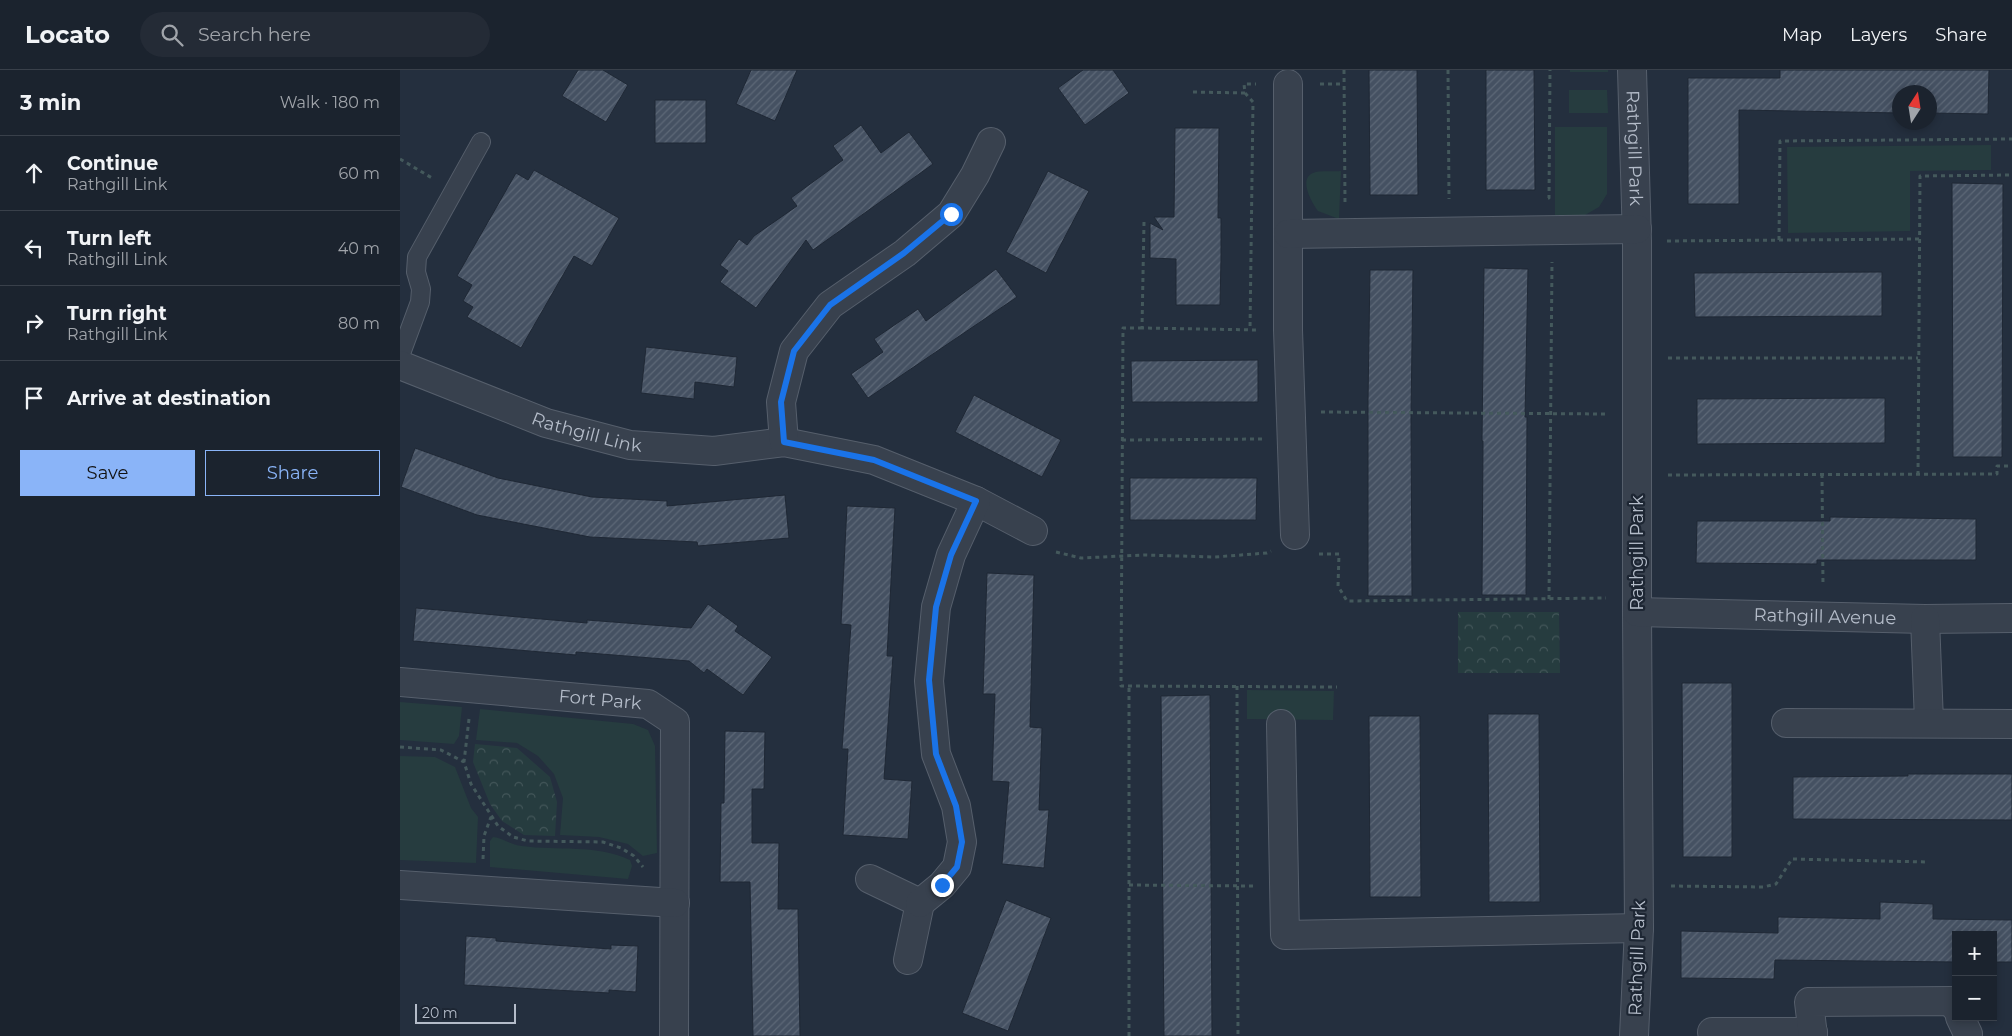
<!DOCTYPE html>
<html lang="en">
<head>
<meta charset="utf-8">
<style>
  :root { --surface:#1b232e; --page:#242b36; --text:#f1f3f6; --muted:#a0a4aa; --line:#39404a; --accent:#8ab4f8 }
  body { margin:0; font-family:Montserrat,sans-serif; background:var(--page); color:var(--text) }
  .controls { position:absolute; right:15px; bottom:15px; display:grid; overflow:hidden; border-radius:0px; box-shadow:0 2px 8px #0003 }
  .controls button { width:45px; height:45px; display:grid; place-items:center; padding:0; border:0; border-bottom:1px solid var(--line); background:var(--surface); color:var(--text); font:25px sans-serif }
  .compass { position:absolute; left:1492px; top:15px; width:45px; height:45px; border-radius:50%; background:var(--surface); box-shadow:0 2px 8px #0003; rotate:12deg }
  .scale { position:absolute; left:15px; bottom:12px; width:101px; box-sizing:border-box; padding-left:5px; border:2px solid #b4bcc9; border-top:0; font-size:14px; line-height:18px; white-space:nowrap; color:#b4bcc9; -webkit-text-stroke:4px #1d2633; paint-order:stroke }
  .stop { position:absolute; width:15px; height:15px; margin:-11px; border:4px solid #1a73e8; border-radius:50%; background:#fff }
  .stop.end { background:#1a73e8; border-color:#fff; box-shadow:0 1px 5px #0008 }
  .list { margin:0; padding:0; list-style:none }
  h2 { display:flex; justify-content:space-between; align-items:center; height:65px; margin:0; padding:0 20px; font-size:21px }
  h2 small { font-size:16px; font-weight:400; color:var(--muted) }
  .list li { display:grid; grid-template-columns:32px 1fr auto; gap:15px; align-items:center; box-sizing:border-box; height:75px; padding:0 20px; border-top:1px solid var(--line) }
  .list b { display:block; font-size:19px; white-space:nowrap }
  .list p { margin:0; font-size:16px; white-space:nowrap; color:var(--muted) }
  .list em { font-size:16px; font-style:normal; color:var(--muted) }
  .actions { display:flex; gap:10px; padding:15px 20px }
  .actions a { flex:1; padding:11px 0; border:1px solid var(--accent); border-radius:0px; text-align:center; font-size:18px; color:var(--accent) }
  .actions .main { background:var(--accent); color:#111 }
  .icon { flex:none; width:28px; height:28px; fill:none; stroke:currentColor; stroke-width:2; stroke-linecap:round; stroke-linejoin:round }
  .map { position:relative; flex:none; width:1612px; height:966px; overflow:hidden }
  header { display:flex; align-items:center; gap:30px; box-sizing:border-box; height:70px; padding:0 25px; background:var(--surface); border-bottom:1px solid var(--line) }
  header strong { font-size:24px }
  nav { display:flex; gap:28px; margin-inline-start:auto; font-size:18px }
  .search { width:350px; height:45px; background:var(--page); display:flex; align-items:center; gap:12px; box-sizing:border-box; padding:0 18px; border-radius:28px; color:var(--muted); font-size:19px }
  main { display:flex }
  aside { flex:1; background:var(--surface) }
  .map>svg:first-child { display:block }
</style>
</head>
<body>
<header>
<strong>Locato</strong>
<div class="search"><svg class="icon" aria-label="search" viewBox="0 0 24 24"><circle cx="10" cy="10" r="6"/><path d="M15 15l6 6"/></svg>Search here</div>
<nav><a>Map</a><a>Layers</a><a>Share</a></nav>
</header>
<main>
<aside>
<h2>3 min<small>Walk · 180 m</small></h2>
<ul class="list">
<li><svg class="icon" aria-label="ahead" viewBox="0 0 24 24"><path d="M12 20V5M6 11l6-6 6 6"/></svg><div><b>Continue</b><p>Rathgill Link</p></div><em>60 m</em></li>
<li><svg class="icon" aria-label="left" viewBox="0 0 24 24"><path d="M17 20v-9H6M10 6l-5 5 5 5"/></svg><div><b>Turn left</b><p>Rathgill Link</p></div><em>40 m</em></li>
<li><svg class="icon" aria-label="right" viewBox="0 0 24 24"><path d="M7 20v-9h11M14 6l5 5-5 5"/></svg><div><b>Turn right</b><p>Rathgill Link</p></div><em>80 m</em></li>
<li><svg class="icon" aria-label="arrive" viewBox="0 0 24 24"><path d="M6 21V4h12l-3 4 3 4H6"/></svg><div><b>Arrive at destination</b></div></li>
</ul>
<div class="actions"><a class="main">Save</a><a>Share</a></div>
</aside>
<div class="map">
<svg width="1612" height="966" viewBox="0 0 1612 966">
  <defs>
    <pattern id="forest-crowns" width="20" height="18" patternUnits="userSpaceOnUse" patternTransform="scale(1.25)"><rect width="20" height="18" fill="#263c3f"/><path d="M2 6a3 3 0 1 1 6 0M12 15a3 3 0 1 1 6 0" fill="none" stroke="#435659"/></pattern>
    <pattern id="building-hatch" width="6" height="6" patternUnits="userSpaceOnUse" patternTransform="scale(1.25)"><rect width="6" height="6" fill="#455162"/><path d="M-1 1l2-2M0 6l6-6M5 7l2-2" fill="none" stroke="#5d6877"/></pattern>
  </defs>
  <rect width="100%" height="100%" fill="#242f3e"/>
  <path fill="#263c3f" d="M1170,0H1208V2H1170Z
    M1169,20H1207L1208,43H1169Z
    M1155,57H1207V124L1199,137L1185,145H1155Z
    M1591,75V100L1510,101V161L1388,163L1387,77Z
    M941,101L939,149L918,141C912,133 898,109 913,103C920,100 933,102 941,101Z
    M847,620L934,621L933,650L847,649Z
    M0,632L62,637L59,666L54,674L0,670Z
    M80,639L233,654L248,660L255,676L257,783L243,786L228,774L199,767L160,765L163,728L154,704L138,686L117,673L76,670Z
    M0,686L35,687L55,697L71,738L78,747L76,793L0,790Z
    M93,767C103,768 111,775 122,776C158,781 196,774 230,790L232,796L228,809L90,797V771Z"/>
  <path fill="url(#forest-crowns)" d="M1058,542H1159L1160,603H1058Z
    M75,674L117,678L150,707L157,732L155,766L124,765L102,751L90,734L73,692Z"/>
  <path fill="url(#building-hatch)" stroke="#1f2835" d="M178,0H203L228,15L206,52L162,26Z
    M351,0H397L375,51L336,34Z
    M683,0H713L729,23L685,55L658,18Z
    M969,0H1017L1018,125H970Z
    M1086,0H1134L1135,120H1086Z
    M1380,0H1589L1588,44L1530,43V22H1500V43L1339,40V134H1288V8H1380Z
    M255,30H306V73H255Z
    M461,55L481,83L509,62L533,94L413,180L406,170L356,238L320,212L328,201L320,195L339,169L347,175L354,166L397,136L391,128L443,90L433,76Z
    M775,58H819L818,148H821V189L820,235H776V189L750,188V153L763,160L754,147H774Z
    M134,100L219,148L192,196L174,186L121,278L67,247L73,237L63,231L72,215L57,206L116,103L128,110Z
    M648,101L689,121L646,203L606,182Z
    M1552,113L1603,114L1602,387H1553Z
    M1084,198L1128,199L1125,347H1127L1126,525H1082L1083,371H1082Z
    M596,199L617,227L468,328L451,304L483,282L474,269L518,239L526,251Z
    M970,200H1013L1011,346L1012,526H968V330Z
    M1482,202V246L1295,247L1294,203Z
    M246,277L337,287L334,317L295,312L294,329L241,323Z
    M858,290V332H732L731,291Z
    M574,325L661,370L642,407L555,362Z
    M1485,328V373L1297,374V329Z
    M15,378L98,408L192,427L267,431V436L385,425L389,468L298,476L297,472L190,467L77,445L1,417Z
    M730,408H857L856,450H730Z
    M447,436L495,438L487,586H493L484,709L512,711L508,769L443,765L448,679H442L451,555L441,554Z
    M1430,447L1576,449V490H1417V494L1296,493L1297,451H1430Z
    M587,503L634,505L630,657L642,658L639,740H649L644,798L602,794L609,712L592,711L595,624H583Z
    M308,534L338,556L335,561L372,587L343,625L307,599L304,603L289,591L176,582V585L13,571L16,538L187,553V550L291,558Z
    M1282,613H1332V787H1283Z
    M810,625L812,966H764L761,626Z
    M1088,644H1139L1140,832H1089Z
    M969,646H1020L1021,827H970Z
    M325,661L365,662L364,719H352V773H379L378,839H398L400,966H353L350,812H320L321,733H324Z
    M1508,704H1612V750L1393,749V707L1508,706Z
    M606,830L651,848L608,961L562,943Z
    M1480,832L1533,834V849L1612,850V892H1593V865H1556V892L1375,890L1374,909L1281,908V861L1378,863V847L1480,849Z
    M66,866L96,868V871L182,877L211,879V875L238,876L236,922L209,920V923L64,915Z"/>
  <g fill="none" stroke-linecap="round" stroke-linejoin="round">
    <defs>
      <path id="lane" d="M0,286L20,232L21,219L16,202L17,187L81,72"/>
      <g id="street">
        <path id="s1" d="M1232,0L1237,171V542L1239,858L1234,966"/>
        <path d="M888,14V260L895,465"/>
        <path d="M888,164L1237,159"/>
        <path id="s2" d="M0,295L146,353L230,375L314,381L384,372L474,390L576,431L633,461"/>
        <path d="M384,372L381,332L394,281L430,235L505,183L551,144L575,105L591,72"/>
        <path id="s3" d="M1237,542L1525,549L1612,548"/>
        <path d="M1525,549L1529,652"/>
        <path id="s4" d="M0,612L248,634L275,652L274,966"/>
        <path d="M1386,653L1612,654"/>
        <path d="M881,654L885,865L1239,858"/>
        <path d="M470,809L520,833L508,890"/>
        <path d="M0,815L275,833"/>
        <path d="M520,833L542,815L557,797L562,772L556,736L536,684L529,611L536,537L551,485L576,431"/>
        <path d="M1560,947L1568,964"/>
        <path d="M1312,962H1413"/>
        <path d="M1413,966L1409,932L1553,931L1556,938"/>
      </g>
    </defs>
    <use href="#lane" stroke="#565f6c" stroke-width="20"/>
    <use href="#street" stroke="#565f6c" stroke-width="30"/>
    <path stroke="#44595c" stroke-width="3" stroke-dasharray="4 4" stroke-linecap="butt" d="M944,0L945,132
      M1048,0L1049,129
      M920,14H944
      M793,22L845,23L844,14H856
      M845,23L853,32L850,260
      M0,89L32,108
      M1148,128H1149L1150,0
      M744,152L742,258L858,260
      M1379,170L1380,71L1612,69
      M1267,171L1519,169
      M742,258H723L721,616L937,617
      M1268,288H1518
      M921,342L1205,344
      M722,370L862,369
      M1422,404L1423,516
      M1268,405L1597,404V396H1612
      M1518,405L1520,106L1612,105
      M656,482L681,488L744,485L815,487L867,483L871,481
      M919,484H939L938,516L947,531L1206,528
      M1149,529L1152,192
      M837,616L838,966
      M69,649L64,692L71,714L98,756L113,767L128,771L203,772L221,778L234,786L243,797
      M0,677L41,680L64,692
      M83,789L84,766L91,747
      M729,815L853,816
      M1271,816L1363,817L1376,814L1392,789L1527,792
      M729,966V616"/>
    <use href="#lane" stroke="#38414e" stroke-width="18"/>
    <use href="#street" stroke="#38414e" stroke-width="28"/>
  </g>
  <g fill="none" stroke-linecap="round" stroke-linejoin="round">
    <path stroke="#1a73e8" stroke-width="6" d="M542,815L557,797L562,772L556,736L536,684L529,610L536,537L551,485L576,431L474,390L384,372L381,332L394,281L430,235L504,183L551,144"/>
  </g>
  <g text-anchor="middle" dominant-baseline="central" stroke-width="4.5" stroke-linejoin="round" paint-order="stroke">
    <g font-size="18" fill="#b4bcc9" stroke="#1d2633">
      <text stroke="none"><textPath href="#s1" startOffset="78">Rathgill Park</textPath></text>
      <text stroke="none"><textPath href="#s2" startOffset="199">Rathgill Link</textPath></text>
      <text transform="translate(1237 483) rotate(-90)">Rathgill Park</text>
      <text stroke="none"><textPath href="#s3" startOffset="188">Rathgill Avenue</textPath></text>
      <text stroke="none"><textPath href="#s4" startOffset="201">Fort Park</textPath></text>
      <text transform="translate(1237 888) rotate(-88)">Rathgill Park</text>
    </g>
  </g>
</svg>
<div class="controls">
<button>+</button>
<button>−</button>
</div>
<svg class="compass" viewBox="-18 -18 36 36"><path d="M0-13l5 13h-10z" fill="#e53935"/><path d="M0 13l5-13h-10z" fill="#a0a4aa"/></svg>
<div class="scale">20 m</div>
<div class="stop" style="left:551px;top:144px"></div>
<div class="stop end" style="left:542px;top:815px"></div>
</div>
</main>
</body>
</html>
